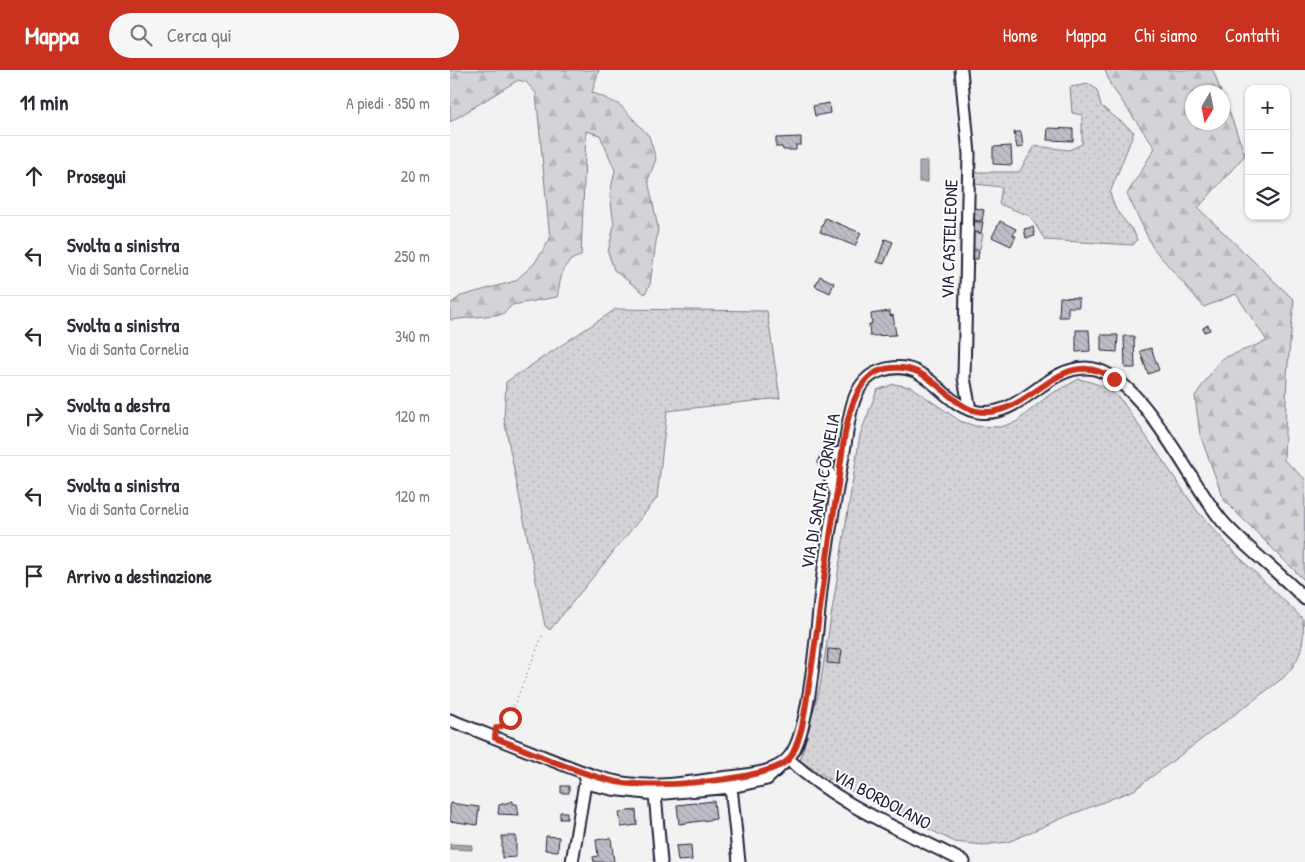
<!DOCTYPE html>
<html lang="it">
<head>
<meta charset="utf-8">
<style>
  :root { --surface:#fff; --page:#f7f7f7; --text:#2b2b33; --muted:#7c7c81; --line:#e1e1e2; --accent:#c8321e }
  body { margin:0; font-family:"Patrick Hand",sans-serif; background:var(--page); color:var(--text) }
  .controls { position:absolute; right:15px; top:15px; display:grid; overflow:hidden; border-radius:10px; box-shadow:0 1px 4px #0004 }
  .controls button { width:45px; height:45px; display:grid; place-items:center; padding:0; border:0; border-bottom:1px solid var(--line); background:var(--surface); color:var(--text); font:25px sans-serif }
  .compass { position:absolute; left:735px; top:15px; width:45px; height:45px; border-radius:50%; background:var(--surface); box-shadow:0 1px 4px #0004; rotate:190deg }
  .stop { position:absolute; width:15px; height:15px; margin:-11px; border:4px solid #c8321e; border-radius:50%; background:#fff }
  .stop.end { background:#c8321e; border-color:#fff; box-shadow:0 1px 5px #0008 }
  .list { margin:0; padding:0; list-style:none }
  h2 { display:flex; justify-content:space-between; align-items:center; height:65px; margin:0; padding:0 20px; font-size:21px }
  h2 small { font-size:16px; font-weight:400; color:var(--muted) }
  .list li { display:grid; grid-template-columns:32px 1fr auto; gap:15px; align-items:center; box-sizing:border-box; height:80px; padding:0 20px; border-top:1px solid var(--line) }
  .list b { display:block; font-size:19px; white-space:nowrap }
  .list p { margin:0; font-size:16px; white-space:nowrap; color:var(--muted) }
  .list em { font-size:16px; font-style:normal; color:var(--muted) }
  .icon { flex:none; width:28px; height:28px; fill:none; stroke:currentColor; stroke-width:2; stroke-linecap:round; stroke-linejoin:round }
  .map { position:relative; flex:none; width:855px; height:792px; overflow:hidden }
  header { display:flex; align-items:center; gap:30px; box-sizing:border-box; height:70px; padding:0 25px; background:var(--accent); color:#fff }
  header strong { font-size:24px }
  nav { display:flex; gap:28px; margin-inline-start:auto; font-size:18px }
  .search { width:350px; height:45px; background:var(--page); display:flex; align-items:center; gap:12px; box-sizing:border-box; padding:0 18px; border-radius:28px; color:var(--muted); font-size:19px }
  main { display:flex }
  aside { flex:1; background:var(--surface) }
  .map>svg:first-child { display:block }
</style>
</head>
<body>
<header>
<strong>Mappa</strong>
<div class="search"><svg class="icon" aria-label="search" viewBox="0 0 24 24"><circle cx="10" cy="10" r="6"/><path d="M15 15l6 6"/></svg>Cerca qui</div>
<nav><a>Home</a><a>Mappa</a><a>Chi siamo</a><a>Contatti</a></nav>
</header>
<main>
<aside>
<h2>11 min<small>A piedi · 850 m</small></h2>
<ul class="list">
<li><svg class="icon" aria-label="ahead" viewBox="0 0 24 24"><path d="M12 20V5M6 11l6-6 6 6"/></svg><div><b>Prosegui</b></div><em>20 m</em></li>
<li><svg class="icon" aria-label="left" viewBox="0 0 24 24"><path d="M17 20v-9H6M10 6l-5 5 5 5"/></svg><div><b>Svolta a sinistra</b><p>Via di Santa Cornelia</p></div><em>250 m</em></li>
<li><svg class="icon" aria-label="left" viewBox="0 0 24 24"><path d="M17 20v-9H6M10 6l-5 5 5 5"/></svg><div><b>Svolta a sinistra</b><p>Via di Santa Cornelia</p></div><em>340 m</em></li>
<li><svg class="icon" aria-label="right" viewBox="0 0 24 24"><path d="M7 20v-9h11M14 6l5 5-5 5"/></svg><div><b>Svolta a destra</b><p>Via di Santa Cornelia</p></div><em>120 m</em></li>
<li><svg class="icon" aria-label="left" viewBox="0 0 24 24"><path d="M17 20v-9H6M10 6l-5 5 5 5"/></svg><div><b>Svolta a sinistra</b><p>Via di Santa Cornelia</p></div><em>120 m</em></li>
<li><svg class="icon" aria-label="arrive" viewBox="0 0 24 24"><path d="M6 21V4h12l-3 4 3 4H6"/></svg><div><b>Arrivo a destinazione</b></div></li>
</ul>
</aside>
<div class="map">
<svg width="855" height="792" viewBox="0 0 855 792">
  <defs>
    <pattern id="grass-dots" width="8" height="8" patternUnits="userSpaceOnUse" patternTransform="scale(1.25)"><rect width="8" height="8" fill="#d3d3d8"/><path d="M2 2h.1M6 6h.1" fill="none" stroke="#b5b5ba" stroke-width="1.8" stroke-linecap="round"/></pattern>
    <pattern id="forest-firs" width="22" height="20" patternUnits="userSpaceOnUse" patternTransform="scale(1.25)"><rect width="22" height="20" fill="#d3d3d8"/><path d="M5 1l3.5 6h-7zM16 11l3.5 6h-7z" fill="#b5b5ba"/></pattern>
    <pattern id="building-back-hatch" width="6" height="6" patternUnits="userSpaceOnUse" patternTransform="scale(1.25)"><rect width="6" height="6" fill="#bebec6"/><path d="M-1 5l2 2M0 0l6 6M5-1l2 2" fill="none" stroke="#a3a3ab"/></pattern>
  </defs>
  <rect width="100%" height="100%" fill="#f2f2f3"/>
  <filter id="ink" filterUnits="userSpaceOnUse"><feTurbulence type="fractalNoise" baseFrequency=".02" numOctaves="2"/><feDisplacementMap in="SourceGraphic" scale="10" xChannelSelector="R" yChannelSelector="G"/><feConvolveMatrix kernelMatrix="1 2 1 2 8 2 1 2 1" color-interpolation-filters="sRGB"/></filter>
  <g filter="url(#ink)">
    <path fill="url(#grass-dots)" stroke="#7a7a8a" d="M639,14L647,20L651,36L684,62L660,123L666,140L684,162L687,170L683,175L595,170L580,146L549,134L552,117L525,114L526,102H569L585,76L619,80L632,74V45L622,43L620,17Z
      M166,239L317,241L330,328L217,341L207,428L100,560L95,556L54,349L56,312Z
      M629,309C647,313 659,318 672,331L748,442L787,485L853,549C855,575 850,591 833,608L684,720L615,747L558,772L533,775L505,772L389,715L350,691L370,616L410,365L427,320L444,314L461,317L510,351L525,356L551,357L566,352L599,325Z"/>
    <path fill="url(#forest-firs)" stroke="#7a7a8a" d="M0,0H149L142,22L170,35L199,66L206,89L198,110L208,158L200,214L195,224L164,200L158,182L164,155L160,124L165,100L150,65L136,61L131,186C111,190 111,210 107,227L62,235L53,244L0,250V234L11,226L65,211L84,194L100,169L86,23L76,12L68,10L0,52Z
      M655,0H763L771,22H742V52H772L773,25L795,85L748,138L844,230L837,305L834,390L855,409L854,510L774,430L750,365L745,326L771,289L817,271L786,224L754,237L703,178L677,124L705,78L660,14Z"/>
    <path fill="#d3d3d8" stroke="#7a7a8a" d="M520,162L533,164L530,179L519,177Z"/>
    <path fill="#a8a8b2" stroke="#727282" d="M469,91H478V112H469Z
      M0,774L22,775V780L0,779Z"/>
    <path fill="url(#building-back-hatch)" stroke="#22223b" d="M379,33L380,43L365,46L363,36Z
      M598,58L623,59V71L597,70Z
      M564,62H571L573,77L567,78Z
      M351,67V75H346V80H333L332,77H326V68Z
      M561,76L562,95L543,94V77Z
      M521,137L534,140L532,151L520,150Z
      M375,148L411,163L405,176L370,162Z
      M550,151L566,159L563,165L566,166L561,176L542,167Z
      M521,152H533L531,163L520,161Z
      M583,157L585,166L576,168L574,159Z
      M435,169L443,172L434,194L427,192Z
      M520,180H529L528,189H524V194H519Z
      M370,206L384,213L380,223L365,216Z
      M610,227L629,228V237H618V247H609Z
      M440,241V246L443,245L446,265L420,266L419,254H422L421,244Z
      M758,255L760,260L754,262L753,258Z
      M626,260H639L640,281L626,282Z
      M651,265H668L667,282L651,281Z
      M674,266H684L685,298H675Z
      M701,278L709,300L698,304L690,281Z
      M378,579L392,580L390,594L377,593Z
      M111,716H119V723H111Z
      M63,731V734H67L69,745L48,744L49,735Z
      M264,731L266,749L229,754L227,735Z
      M0,733L29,737L27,755L0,751Z
      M186,740L187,755L171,757L169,742Z
      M110,742H117V749H110Z
      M52,766H66V787L52,788Z
      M96,766L109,767L108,781L95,780Z
      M161,768L164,792H144L143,787L148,786L146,770Z
      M241,775L242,790L228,791L226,776Z"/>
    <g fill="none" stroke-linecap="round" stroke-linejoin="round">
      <defs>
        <path id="minor" d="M511,0L519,84L514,308L520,340
          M386,424L375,392L377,386L393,382
          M0,650C33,663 66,676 99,689C125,699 152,711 181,714C213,718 247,711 279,707C298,705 328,703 340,686C362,658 367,545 373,505C379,461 387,418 395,375C399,350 401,311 430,301C478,284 489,335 528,342C571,348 594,298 636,298C691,299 740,415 773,452C798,480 829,502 855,529
          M135,713L162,719L205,724L281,717L317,709L338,689C393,738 451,759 514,792
          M281,717L289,792
          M205,724L211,792
          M122,792L136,707"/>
      </defs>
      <use href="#minor" stroke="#22223b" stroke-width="15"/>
      <path stroke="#22223b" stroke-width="1" stroke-dasharray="1 4" stroke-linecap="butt" d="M46,658L57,653L93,564"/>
      <use href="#minor" stroke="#fff" stroke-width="11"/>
    </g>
  </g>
  <g fill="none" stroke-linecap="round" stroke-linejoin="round" filter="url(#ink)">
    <path stroke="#c8321e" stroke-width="6" d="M60,648L54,655L46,658L45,668C85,683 125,703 167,712C197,719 319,711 339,689C346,680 349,668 352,657C366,579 374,500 387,422C391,394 394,350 406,326C412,313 421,302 435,299C489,288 497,351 546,341C589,332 616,276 664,309"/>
  </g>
  <g text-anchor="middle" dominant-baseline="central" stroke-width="4" stroke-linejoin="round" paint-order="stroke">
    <g font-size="18" fill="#22223b" stroke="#fff">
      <text transform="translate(499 169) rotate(-88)">VIA CASTELLEONE</text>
      <text transform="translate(370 421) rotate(-80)">VIA DI SANTA CORNELIA</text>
      <text transform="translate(432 729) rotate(28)">VIA BORDOLANO</text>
    </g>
  </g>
</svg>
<div class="controls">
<button>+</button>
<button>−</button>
<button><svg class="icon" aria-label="layers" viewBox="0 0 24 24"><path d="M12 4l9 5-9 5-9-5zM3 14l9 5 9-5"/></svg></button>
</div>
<svg class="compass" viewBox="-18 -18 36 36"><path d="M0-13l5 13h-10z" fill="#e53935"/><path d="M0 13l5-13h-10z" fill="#7c7c81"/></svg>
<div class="stop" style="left:60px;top:648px"></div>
<div class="stop end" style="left:664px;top:309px"></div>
</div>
</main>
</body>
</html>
